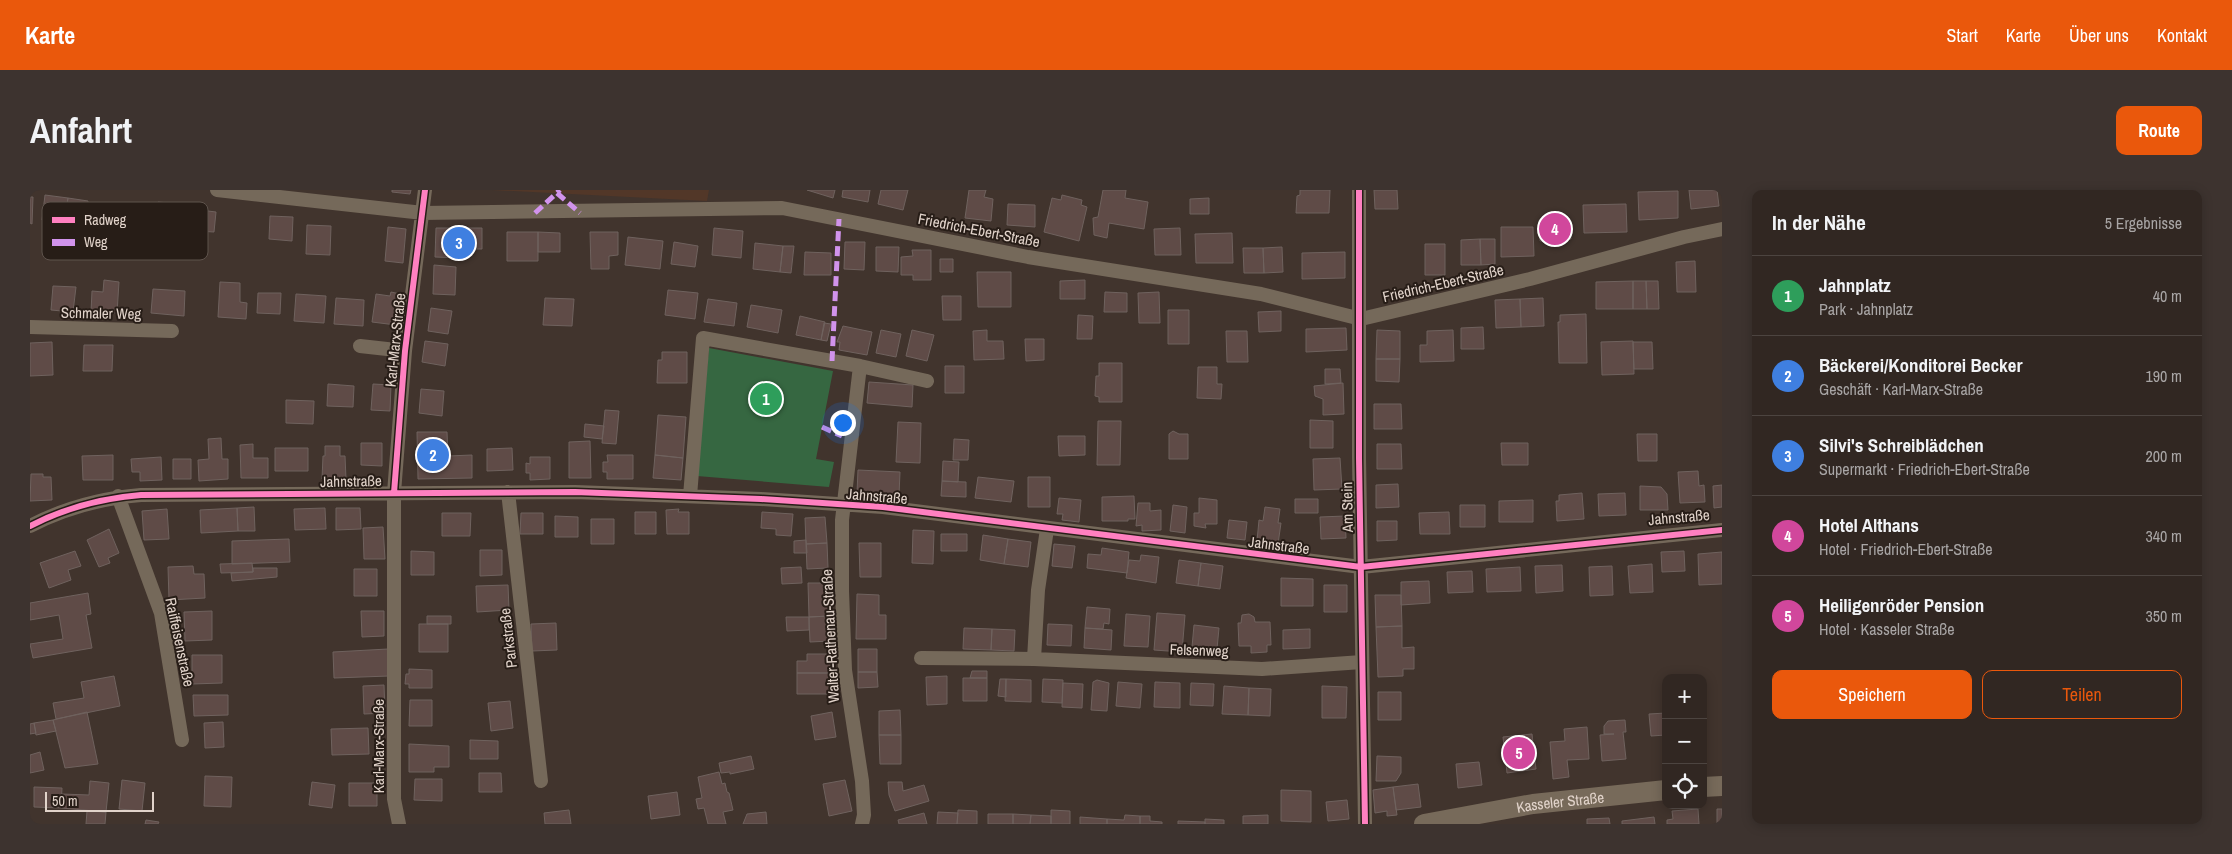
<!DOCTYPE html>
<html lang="de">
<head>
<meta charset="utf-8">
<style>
  :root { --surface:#312722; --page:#3d332f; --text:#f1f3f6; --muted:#a8a5a5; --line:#4c4440; --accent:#ea580c }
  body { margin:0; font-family:"Archivo Narrow",sans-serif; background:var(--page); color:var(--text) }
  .controls { position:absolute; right:15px; bottom:15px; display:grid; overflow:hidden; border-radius:10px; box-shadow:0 2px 12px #0003 }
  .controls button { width:45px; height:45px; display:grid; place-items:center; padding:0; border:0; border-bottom:1px solid var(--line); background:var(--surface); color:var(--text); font:25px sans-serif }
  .scale { position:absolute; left:15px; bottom:12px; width:109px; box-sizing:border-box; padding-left:5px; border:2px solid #e1d3ca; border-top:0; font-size:14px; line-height:18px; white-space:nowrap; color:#e1d3ca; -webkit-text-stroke:4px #271d17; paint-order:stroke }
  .you { position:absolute; left:812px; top:232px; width:18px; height:18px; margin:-12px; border:4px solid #fff; border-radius:50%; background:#1a73e8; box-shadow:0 0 0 8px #1a73e833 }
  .badge { display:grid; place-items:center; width:32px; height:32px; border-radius:50%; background:var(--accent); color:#fff; font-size:16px; font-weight:700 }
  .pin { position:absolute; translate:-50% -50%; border:2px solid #fff; box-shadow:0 1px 5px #0006 }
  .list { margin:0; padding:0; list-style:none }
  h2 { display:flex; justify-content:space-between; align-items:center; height:65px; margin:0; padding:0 20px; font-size:21px }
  h2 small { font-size:16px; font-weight:400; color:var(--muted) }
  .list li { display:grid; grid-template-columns:32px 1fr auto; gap:15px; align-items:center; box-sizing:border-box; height:80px; padding:0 20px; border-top:1px solid var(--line) }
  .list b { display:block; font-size:19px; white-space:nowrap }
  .list p { margin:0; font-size:16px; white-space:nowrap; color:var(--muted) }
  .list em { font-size:16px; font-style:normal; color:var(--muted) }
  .actions { display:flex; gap:10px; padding:15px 20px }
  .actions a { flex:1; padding:11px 0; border:1px solid var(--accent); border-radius:10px; text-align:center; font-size:18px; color:var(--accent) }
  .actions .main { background:var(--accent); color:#fff }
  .icon { flex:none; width:28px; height:28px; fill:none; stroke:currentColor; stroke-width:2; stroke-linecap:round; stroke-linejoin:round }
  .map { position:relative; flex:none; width:1692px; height:634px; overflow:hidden; border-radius:10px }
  header { display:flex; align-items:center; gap:30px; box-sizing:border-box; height:70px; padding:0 25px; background:var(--accent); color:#fff }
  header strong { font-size:24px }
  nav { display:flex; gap:28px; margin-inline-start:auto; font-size:18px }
  .intro { display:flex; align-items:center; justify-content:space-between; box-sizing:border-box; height:120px; padding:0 30px }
  h1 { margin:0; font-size:35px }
  .button { padding:12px 22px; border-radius:10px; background:var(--accent); color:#fff; font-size:18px; font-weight:700 }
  main { display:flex; gap:30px; padding:0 30px }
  aside { flex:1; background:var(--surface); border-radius:10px; box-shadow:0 2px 12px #0003 }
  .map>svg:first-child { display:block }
</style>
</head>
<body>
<header>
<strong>Karte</strong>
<nav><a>Start</a><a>Karte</a><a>Über uns</a><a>Kontakt</a></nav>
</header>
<div class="intro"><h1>Anfahrt</h1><a class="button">Route</a></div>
<main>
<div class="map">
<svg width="1692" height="634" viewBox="0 0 1692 634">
  <rect width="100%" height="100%" fill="#41342d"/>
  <path fill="#523728" d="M462,0H679L677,11Z"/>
  <path fill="#366741" d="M679,158L803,181L786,269L804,272L799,297L667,286Z"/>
  <path fill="#5f4b47" stroke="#6f625e" d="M362,0H381L380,4L362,2Z
    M777,0H805L803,8Z
    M813,0H840L838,12L812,7Z
    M851,0H878L873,20L848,14Z
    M939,0H956L954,7L963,9L961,31L935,28Z
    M1073,0H1096L1095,8L1118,12L1114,39L1079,33L1077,48L1064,45L1063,28L1068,27Z
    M1270,0H1300L1299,23H1266L1267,6L1270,5Z
    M1344,0H1367L1368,19H1345Z
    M1659,0H1687L1689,16L1661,19Z
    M1648,1V28L1609,30L1608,2Z
    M15,5L38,8L34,33L12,30Z
    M1032,5L1052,10L1051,15L1057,17L1049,51L1014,42L1022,8L1031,10Z
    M0,7H3L2,34L0,33Z
    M38,8L58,11L55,36L34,33Z
    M1179,8V24H1160V9Z
    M128,12L161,15L160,30L143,29L142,42L126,40Z
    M978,14L1005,15V37L977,35Z
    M1596,14L1597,42L1554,43L1553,15Z
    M170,20L186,22L184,42L167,41Z
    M240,26L263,27L262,51L239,49Z
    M1539,28L1541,49L1510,51L1509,30Z
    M277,35L301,36L300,65L276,64Z
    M358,37L376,39L373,73L355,71Z
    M1471,37H1503L1504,66L1471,67Z
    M406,38H452V59H432L431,68L405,67Z
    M684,38L713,41L711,68L682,65Z
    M1150,38L1151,65H1125L1124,39Z
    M477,42H508V71H477Z
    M508,42L530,43V62H508Z
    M560,42H588V65L579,66V79H561Z
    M1202,43L1203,73H1166L1165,44Z
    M598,47L633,51L630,79L595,75Z
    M1450,49L1451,75H1431V50Z
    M1450,49H1465V74L1451,75Z
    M644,52L668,56L665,77L641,74Z
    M815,52H835L834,80L814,79Z
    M725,53L753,56L750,82L723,79Z
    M1395,54H1415V85H1395Z
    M753,56H764L761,83L750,82Z
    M846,57H869L868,82L846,81Z
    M1252,57L1253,82L1234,83L1233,58Z
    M1213,58H1233L1234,83H1214Z
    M882,60H901V90H883V85H871V67L883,66Z
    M775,62L801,63V85H774Z
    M1315,62V88L1272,89V63Z
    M910,69H923V82H910Z
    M1665,71L1666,102H1647L1646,72Z
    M404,75L426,77L425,105L403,104Z
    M947,82H981V117H948Z
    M74,90L89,92L87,123L61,122L62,101L73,102Z
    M1055,90V109H1030V91Z
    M1603,91H1616L1617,119H1603Z
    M1603,91V119H1566V92Z
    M1616,91H1628L1629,119H1617Z
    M190,92L210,93V112L217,113L216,129L188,127Z
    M23,96L46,97L43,122L21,120Z
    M123,99L155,101L154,126L121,123Z
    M638,100L668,103L665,129L635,125Z
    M361,102L370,104L366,135L342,132L346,104L360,106Z
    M1075,102L1097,103V122H1074Z
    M1129,102L1130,133H1109L1108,103Z
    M228,103H251L250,124L227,123Z
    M266,104L296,106L294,133L264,131Z
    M912,106H931V130H913Z
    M306,108L334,110L333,136L304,134Z
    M515,108L544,109L542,136L513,135Z
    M1513,108L1514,136L1491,137L1490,109Z
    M678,109L707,113L704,136L674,132Z
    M1490,109L1491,137L1466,138L1465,110Z
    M721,115L752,120L748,143L717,137Z
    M401,118L422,121L418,144L398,141Z
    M1138,120H1159V154H1138Z
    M1251,121V141L1229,142L1228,122Z
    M1556,124L1557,173H1529L1528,132H1530V125Z
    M1048,125L1063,126L1062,149H1047Z
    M770,126L795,132L791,150L766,145Z
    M794,133L801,134L797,151L791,150Z
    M813,136L842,142L837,165L809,160L810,152H807Z
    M1453,137L1454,159H1431V138Z
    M1316,138L1317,160L1276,162V139Z
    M851,140L871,144L866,167L846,163Z
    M882,140L904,145L897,171L876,166Z
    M957,140V151H973L974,169L944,170L943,141Z
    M1347,140L1370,141V169H1346Z
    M1423,140L1424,171L1390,172V155H1397V141Z
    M1196,141H1217L1218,172H1197Z
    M995,149H1014V170L996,171Z
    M395,151L418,154L415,176L392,172Z
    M1603,151L1604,184L1572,185L1571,152Z
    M22,152L23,185L0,186V153Z
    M1603,152H1622L1623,179H1604Z
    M54,155H83L82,181H53Z
    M632,162H657V193H627L628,170H632Z
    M1346,169H1370L1369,192L1346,191Z
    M1069,173H1092V212H1069V207L1065,206L1066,186H1069Z
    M915,176H934V203H915Z
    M1168,177H1187V194H1192L1191,209L1167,208Z
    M1295,179H1310L1311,193L1295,194Z
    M839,192L883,195L882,217L837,213Z
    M1313,193L1314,224L1293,225V209L1285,206L1284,196Z
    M298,194L324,196L323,217L297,216Z
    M343,194L361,195L360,221L341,220Z
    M391,199L414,201L412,226L389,223Z
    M256,210L284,211L283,234L256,233Z
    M1344,214H1371L1372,239H1344Z
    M575,220L589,221L586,254L572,253Z
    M628,225L656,227L653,268L625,265Z
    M1280,230L1303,231V258H1280Z
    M1068,231H1091L1090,275H1067Z
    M868,232L891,233L890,273L866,272Z
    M555,234L574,236L572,249L554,247Z
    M1143,241L1149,244H1158V269H1139V244Z
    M387,242H417L418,266L442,265V288L388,289Z
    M1607,244H1627V271H1608Z
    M1028,246H1055V265L1029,266Z
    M191,248L192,269H198V289L169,291L168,270L179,269L178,249Z
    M924,249L939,250L938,270H923Z
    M560,251L561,288H539V252Z
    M331,253H352V276L331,275Z
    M1471,253H1498V275H1472Z
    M223,254V268H238V288H211L210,255Z
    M1347,254H1371L1372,279H1347Z
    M295,256H310V266H315L316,289H292L293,266H295Z
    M245,258H278V281H245Z
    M482,258L483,280L457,281V259Z
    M83,265V290H53L52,266Z
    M577,265H603V289H577V282H573V272H578Z
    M625,265L653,268L651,290L623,288Z
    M131,267L132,290L110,291V282H102L101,269Z
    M500,267H520V289L500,290V283H496V273L500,274Z
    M1310,268L1312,299L1284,300L1283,269Z
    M143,269H161V289H143Z
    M913,271L929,272L928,292L912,291Z
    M828,280L870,282L869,305L827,303Z
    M1668,281L1669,296L1674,295L1675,312L1650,313L1648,282Z
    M1,284H13V287H21L22,310L0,311Z
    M948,287L984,291L981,312L945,308Z
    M998,287H1020V317H998Z
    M912,291L936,292V307L911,306Z
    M1368,294L1369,317L1346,318V295Z
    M1692,295V317L1684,318L1683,296Z
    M1610,296L1631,297L1637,304L1638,320H1610Z
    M1552,303L1554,329L1527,331L1526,311H1529V305Z
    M1595,303L1596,325L1569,326L1568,304Z
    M1104,306L1105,329H1098V331H1072V307Z
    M1029,308L1051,310L1049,332L1032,330L1033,324H1027Z
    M1169,308L1187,310V334H1175L1176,338L1164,336V323H1169Z
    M1265,309H1288V323H1265Z
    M1503,310V332H1469V311Z
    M1108,313H1120V321L1131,320V340L1112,341V335L1106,336Z
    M1143,315L1157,317L1155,343L1140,341Z
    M1430,315H1455V337H1430Z
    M224,317L225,341H208L207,318Z
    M1235,317L1250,319L1248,333H1251L1248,354L1227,351L1229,330L1233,331Z
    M207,318L208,341L171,343L170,320Z
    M295,318L296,339L265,340L264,319Z
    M306,318H330L331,339L306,340Z
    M137,319L139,349L114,350L112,321Z
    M649,319L648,322H659V344H637L636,320Z
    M605,322H626V344H605Z
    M732,322L763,324L761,346L746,345V339L731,338Z
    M1419,322L1420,344H1390L1389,323Z
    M412,323H441L440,346H412Z
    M491,323H513V344H490Z
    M525,326L548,327V347H525Z
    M1315,326L1316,348L1291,349L1290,327Z
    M795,327L797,353L776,354L775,328Z
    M561,329H584V354H561Z
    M1199,330L1217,332L1215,350L1197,348Z
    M1347,331H1367V350L1347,351Z
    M353,337L355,369H334L333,338Z
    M79,339L89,363L78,368L80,373L69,377L57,350Z
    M883,340L904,341L903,374L882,373Z
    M911,344H937V361H911Z
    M953,345L978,349L974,374L950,370Z
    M259,349L260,372L202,374V351Z
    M978,349L1001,352L998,377L974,374Z
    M776,350L777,363H764V351Z
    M797,353L798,378L777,379L776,354Z
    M829,353H851V387H830Z
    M1024,354L1045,356L1042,378L1022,376Z
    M1072,358L1099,362L1097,383L1057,378L1058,364L1071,365Z
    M450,360H472V385L450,386Z
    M45,361L51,376L38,380L41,390L19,398L10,373Z
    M381,361L404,362V385H381Z
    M1654,361L1655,381L1632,382L1631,362Z
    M1692,362V394L1669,395L1668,364Z
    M1111,365L1129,367L1126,393L1096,388L1099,370L1110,371Z
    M1149,370L1171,373L1168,396L1146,393Z
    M222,373L223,382L191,383L190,374Z
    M1171,373L1193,376L1190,399L1168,396Z
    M1622,374L1623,402L1600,403L1598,376Z
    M1532,375L1533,401L1506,403L1505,376Z
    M163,376L164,384H174L175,408L139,410L138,377Z
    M1582,376L1583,405L1560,406L1559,377Z
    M771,377L772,393L752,394L751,378Z
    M1490,377L1491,401L1457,402L1456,379Z
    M223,378H247V387L202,391L201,383L223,382Z
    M324,379H347V406H324Z
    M1442,381L1443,402L1418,403L1417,382Z
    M1251,388L1283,389V416H1251Z
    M1399,391L1400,413L1371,415V392Z
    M778,393H799L800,426L779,427Z
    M478,395L479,420L447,422L446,396Z
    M1294,395H1317V422H1294Z
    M58,403L61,424L56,425L62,458L3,468L0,454L33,449L29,425L0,430V413Z
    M827,404L849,405V425H856V449H826Z
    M1345,405H1371L1372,436L1346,437Z
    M1057,417L1080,419L1079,434L1074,433L1073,439L1055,438Z
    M182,421V450L155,451L154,422Z
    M331,421H354V446L332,447Z
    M1127,423L1155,425L1152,462L1124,460Z
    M1096,424L1120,426L1118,457L1094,456Z
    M1219,424L1224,427L1225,432H1240L1241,455H1237V462L1221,463V456H1209L1208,433H1211L1212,425Z
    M397,426H421V434H397Z
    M800,426L801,451L780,452L779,427Z
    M756,427H779V440L757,441Z
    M526,433L527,460L502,461L501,434Z
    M389,434H418V462H389Z
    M1018,434L1042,435L1041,456L1017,455Z
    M1164,435L1189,438L1187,459L1162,457Z
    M1372,436V458L1384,457V479H1373V486L1348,487L1346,437Z
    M934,438L962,439L961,460L933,459Z
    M1055,438L1082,440L1081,460L1054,458Z
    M962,439L985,440L984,461L961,460Z
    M1280,439V458L1253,459V440Z
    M358,459L359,486L304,488L303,462Z
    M828,459H847V482H828Z
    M777,464H800V483H767V471H777Z
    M162,465H192V493L162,494Z
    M379,479L402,480V498H379V494H375L376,484H379Z
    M942,481H957V488H940Z
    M828,482H847L848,497L828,498Z
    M767,483H800V504H767Z
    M84,486L90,516L26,529L23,513L54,508L51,492Z
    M917,486V514L897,515L896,487Z
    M933,488H957V511H933Z
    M970,489H976V507L968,506Z
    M976,489L1001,490V512L975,511Z
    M1013,489L1033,490L1032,513L1012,512Z
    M1067,490L1079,493L1077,521L1061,520L1063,492Z
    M1088,492L1112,494L1110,518L1086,516Z
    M1125,492L1150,493V518L1124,517Z
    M1033,493L1053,494L1052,518L1032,517Z
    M1161,493L1184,494L1183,516L1160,515Z
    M354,495L355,523L334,524L333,496Z
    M1194,496L1219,498L1218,525L1192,524Z
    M1292,496L1317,497L1316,528H1292Z
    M1219,498L1241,499L1240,526L1218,525Z
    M1348,502H1371V530H1348Z
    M163,505H198V525L164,526Z
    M380,510H402V536H379Z
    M480,511L483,538L461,541L458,513Z
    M870,520L871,545H849V521Z
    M57,522L68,574L35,578L23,530Z
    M802,522L806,547L785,550L781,526Z
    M1636,523V545L1621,546L1619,524Z
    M23,530L26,541L6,545L4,533Z
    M1595,530L1596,542H1593L1596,569L1572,571L1570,545L1584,544H1574V536L1578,531Z
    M193,532L194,557L175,558L174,533Z
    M4,533L6,543L0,544V534Z
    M1557,537L1559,569L1537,570L1539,587L1523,589L1520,552L1535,551L1534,539Z
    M338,538L339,564L302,565L301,539Z
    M1502,544L1506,579L1477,583L1473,547Z
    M849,545H871V574H850Z
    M440,550L468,551V569H440Z
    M379,554L419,556V577H404V582H379Z
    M10,562L14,580L0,583V565Z
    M721,566L724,579L700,584V582L691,583L689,573Z
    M1347,566L1371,567V583L1366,591H1346Z
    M1449,572L1452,595L1428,598L1426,574Z
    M689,582L692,594L695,593L697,602L699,603L703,620L693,622L696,634H678L674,618L668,619L666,609L672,608L668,587Z
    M449,583H471L472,602H449Z
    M175,586L202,587L201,617L174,616Z
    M385,589H412V611L384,610Z
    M92,590L115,593L112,621L89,619Z
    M815,590L822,621L799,626L793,594Z
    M60,591L79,593L76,622L31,618V604L59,605Z
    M282,592L305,595L302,618L279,615Z
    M858,592H872L873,601L894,595L899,611L865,621L859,605Z
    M319,593H347V616H319Z
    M1388,594L1391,617L1366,620L1363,597Z
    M4,597L32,598L31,618L4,617Z
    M1363,597L1367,625L1357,626V621L1345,623L1343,600Z
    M1251,600L1281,601V632L1251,631Z
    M647,602L650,625L621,629L618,606Z
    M1317,610L1319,629L1298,631L1296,612Z
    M1668,619L1669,634H1637V630L1643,629L1642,621Z
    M1687,619H1692V634H1687Z
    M539,620L541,634H515L514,623Z
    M928,620L947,621V634H927Z
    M1021,620L1040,621V634H1021Z
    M57,621L76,622L75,634H56Z
    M736,622L737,634H713L717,624Z
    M908,622L928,623L927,634H907Z
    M894,623L897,634H869L868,630Z
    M958,624H983V634H958Z
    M983,624L1001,625L1000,634H983Z
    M1001,625L1021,626V634H1000Z
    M1095,625L1110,626V634H1077V629L1094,630Z
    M1238,625V634H1213V626Z
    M1110,626H1120V631L1132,632V634H1110Z
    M1050,627L1077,629V634H1050Z
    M1624,627L1625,634H1592V631Z
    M1579,628L1580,634H1557V629Z
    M1175,629L1194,630V634H1175Z
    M116,630L129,632L128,634H115Z
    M1148,631L1175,632V634H1148Z"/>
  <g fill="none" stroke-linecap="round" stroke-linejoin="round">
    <path stroke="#75695a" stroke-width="14" d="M187,0L393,23L752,18L998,67L1231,104L1331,129L1500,89L1654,47L1692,39
      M1329,0V268L1335,634
      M0,137L142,141
      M330,156L375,161
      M830,176L897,191
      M478,302L511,591
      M88,306L131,423L152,550
      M660,306L673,148L830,176L812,330V401L815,480L832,591L834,625L832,634
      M0,336C35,318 72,308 111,305L545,302L731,309L853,317L1331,377L1692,340
      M891,468L1004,469L1232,479L1332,472
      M1004,469L1008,400L1017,339
      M369,634L364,609V303L375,161L395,0"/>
    <g stroke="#776a5a" stroke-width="20">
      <path d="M1673,597L1692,596"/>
      <path id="s1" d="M1394,634L1503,614L1636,600"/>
    </g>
    <path stroke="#d193ec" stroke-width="5" stroke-dasharray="10 5" stroke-linecap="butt" d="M527,3L550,23
      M505,23L530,0
      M802,171L809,29
      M792,237L812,246"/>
    <defs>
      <path id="cycleway" d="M1329,0V268L1335,634
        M364,303L375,161L395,0
        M0,336C35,318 72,308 111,305L545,302L731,309L853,317L1331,377L1692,340"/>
    </defs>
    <use href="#cycleway" stroke="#271d17" stroke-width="9"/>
    <use href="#cycleway" stroke="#ff80c0" stroke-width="6"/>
  </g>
  <g text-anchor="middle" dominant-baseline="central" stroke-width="4" stroke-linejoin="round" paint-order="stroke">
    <g font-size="15" fill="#e1d3ca" stroke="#271d17">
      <text transform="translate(949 40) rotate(11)">Friedrich-Ebert-Straße</text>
      <text transform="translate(1413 93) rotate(-13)">Friedrich-Ebert-Straße</text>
      <text transform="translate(71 123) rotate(1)">Schmaler Weg</text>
      <text transform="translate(365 150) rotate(-84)">Karl-Marx-Straße</text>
      <text transform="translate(321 291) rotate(-1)">Jahnstraße</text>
      <text transform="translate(847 306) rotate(5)">Jahnstraße</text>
      <text transform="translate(1317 317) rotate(-91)">Am Stein</text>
      <text transform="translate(1649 327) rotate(-5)">Jahnstraße</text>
      <text transform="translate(1249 355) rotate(7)">Jahnstraße</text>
      <text transform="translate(800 446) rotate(-93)">Walter-Rathenau-Straße</text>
      <text transform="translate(478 448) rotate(-97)">Parkstraße</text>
      <text transform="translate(150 452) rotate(78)">Raiffeisenstraße</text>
      <text transform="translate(1169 460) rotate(2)">Felsenweg</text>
      <text transform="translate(348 556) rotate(-90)">Karl-Marx-Straße</text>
      <text stroke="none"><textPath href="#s1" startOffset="138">Kasseler Straße</textPath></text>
    </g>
  </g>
  <rect x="12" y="12" width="166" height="58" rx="8" fill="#271d17" stroke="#5f544d" stroke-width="1"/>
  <rect x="22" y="27" width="23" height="6" fill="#ff80c0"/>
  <rect x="22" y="49" width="23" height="7" fill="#d193ec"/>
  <g font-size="14" fill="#e1d3ca">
    <text x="54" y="35">Radweg</text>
    <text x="54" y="57">Weg</text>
  </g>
</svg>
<div class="controls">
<button>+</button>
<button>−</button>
<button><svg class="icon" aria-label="locate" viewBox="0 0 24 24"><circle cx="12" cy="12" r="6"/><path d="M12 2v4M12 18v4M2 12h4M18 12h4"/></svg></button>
</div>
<div class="scale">50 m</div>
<div class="you"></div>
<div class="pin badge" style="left:736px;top:209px;background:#2e9e5b">1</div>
<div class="pin badge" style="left:403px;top:265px;background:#3f7fe0">2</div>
<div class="pin badge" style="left:429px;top:53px;background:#3f7fe0">3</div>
<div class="pin badge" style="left:1525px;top:39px;background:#d1479c">4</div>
<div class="pin badge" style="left:1489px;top:563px;background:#d1479c">5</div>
</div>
<aside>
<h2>In der Nähe<small>5 Ergebnisse</small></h2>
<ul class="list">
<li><span class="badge" style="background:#2e9e5b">1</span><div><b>Jahnplatz</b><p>Park · Jahnplatz</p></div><em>40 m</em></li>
<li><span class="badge" style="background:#3f7fe0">2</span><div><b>Bäckerei/Konditorei Becker</b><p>Geschäft · Karl-Marx-Straße</p></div><em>190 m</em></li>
<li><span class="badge" style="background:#3f7fe0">3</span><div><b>Silvi's Schreiblädchen</b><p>Supermarkt · Friedrich-Ebert-Straße</p></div><em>200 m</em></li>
<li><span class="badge" style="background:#d1479c">4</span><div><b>Hotel Althans</b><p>Hotel · Friedrich-Ebert-Straße</p></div><em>340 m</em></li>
<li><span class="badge" style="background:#d1479c">5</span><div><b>Heiligenröder Pension</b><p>Hotel · Kasseler Straße</p></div><em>350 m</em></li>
</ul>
<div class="actions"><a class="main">Speichern</a><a>Teilen</a></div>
</aside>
</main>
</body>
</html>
